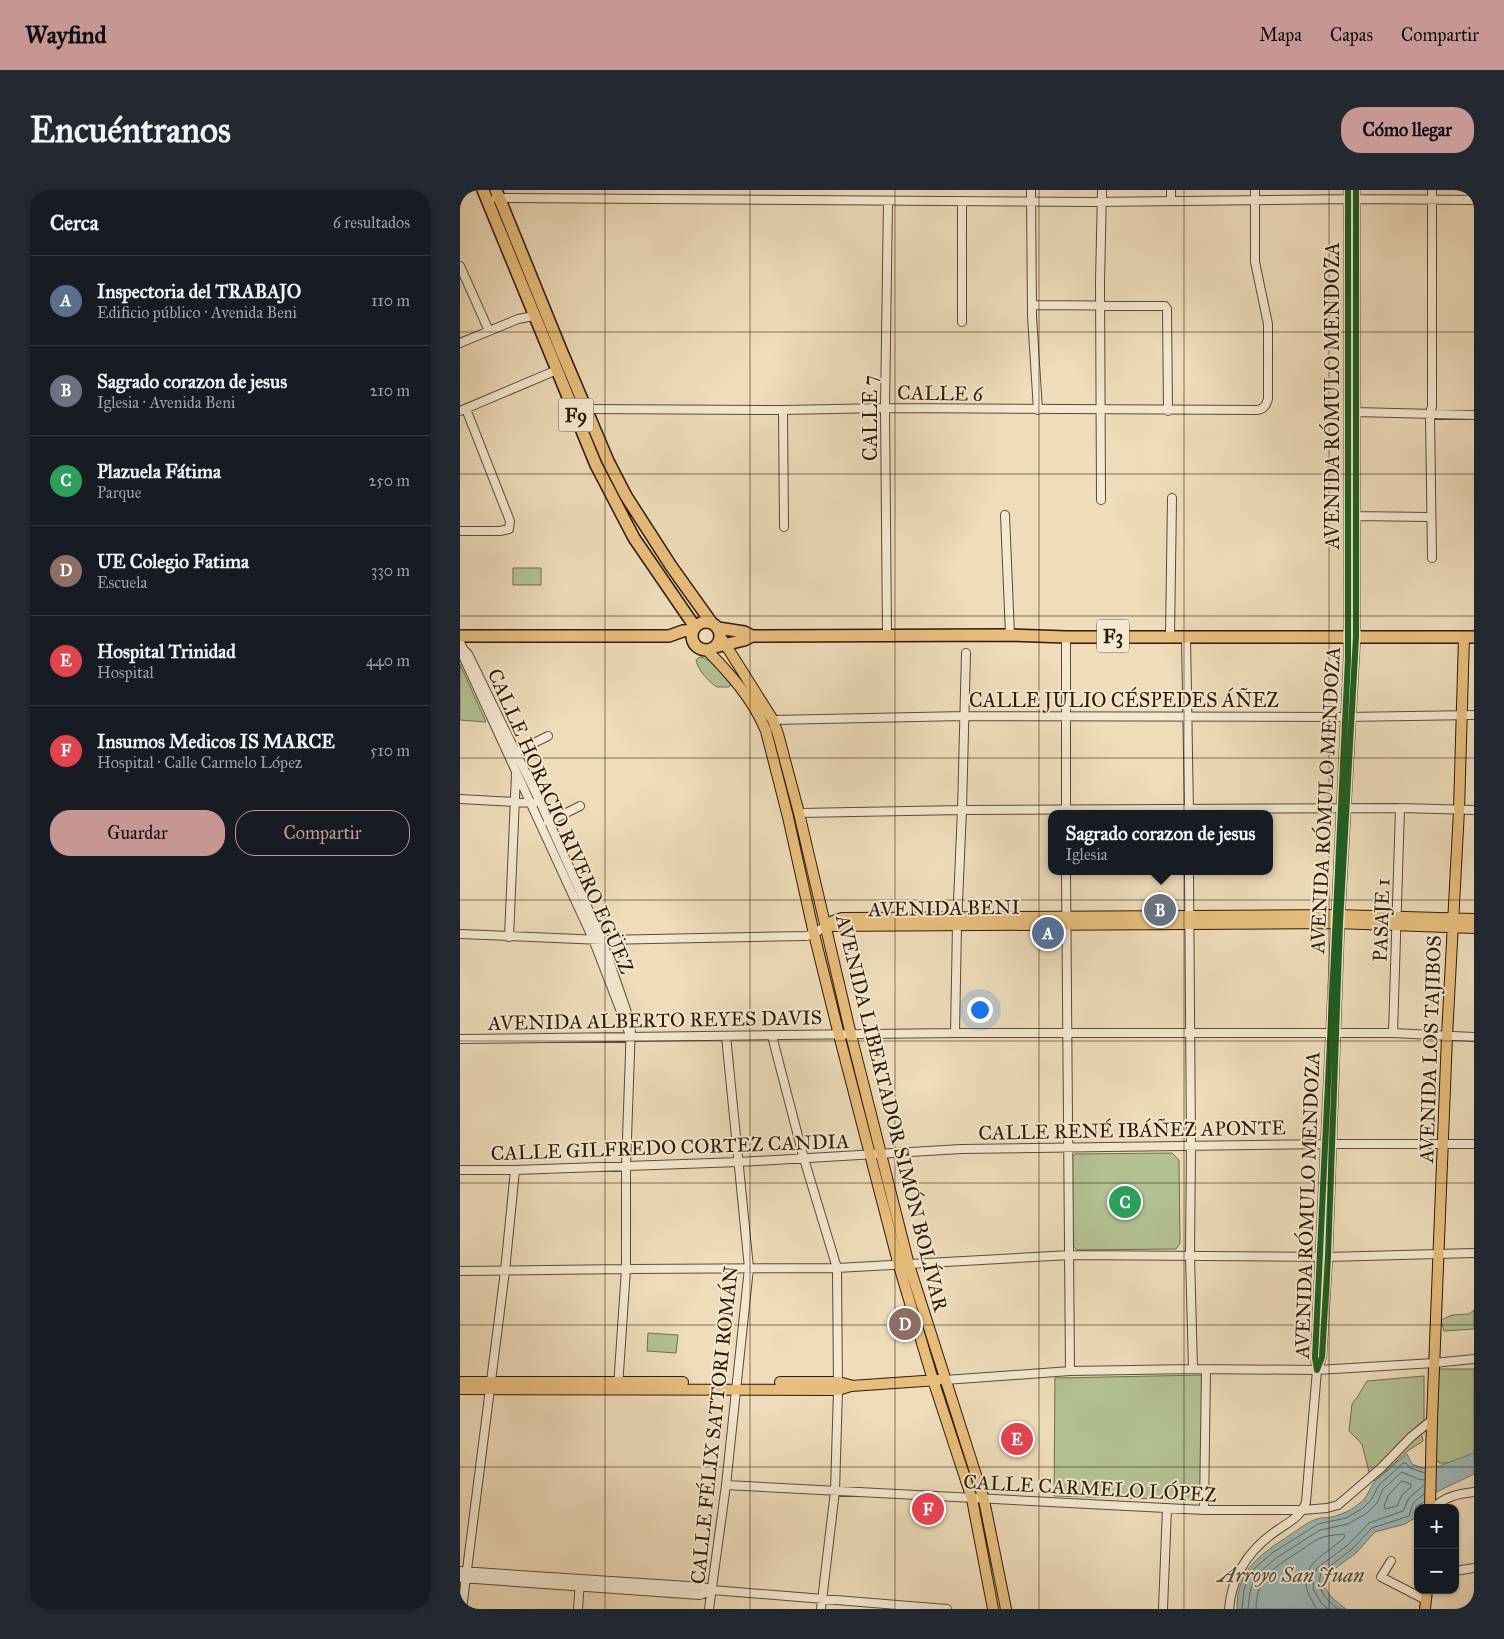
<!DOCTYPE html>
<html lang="es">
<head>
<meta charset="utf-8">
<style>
  :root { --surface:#171b24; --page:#242831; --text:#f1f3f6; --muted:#9ea1a6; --line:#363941; --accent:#c59692 }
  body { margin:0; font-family:"IM FELL Great Primer",serif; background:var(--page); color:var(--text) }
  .controls { position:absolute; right:15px; bottom:15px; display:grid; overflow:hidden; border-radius:10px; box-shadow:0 1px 4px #0004 }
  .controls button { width:45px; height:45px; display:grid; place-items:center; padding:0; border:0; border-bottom:1px solid var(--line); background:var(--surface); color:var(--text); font:25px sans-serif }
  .you { position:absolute; left:519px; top:819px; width:18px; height:18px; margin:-12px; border:4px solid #fff; border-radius:50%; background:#1a73e8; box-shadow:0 0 0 8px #1a73e833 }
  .badge { display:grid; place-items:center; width:32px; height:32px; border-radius:50%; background:var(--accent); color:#fff; font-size:16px; font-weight:700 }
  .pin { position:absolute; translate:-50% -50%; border:2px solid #fff; box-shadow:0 1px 5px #0006 }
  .popup { position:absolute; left:588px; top:620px; width:225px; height:65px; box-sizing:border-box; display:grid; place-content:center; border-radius:10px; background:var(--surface); filter:drop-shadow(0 1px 4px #0005); font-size:16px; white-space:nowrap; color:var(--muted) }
  .popup b { font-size:19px; color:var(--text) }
  .popup::after { content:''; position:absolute; left:50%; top:100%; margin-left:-10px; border:10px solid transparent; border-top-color:var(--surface) }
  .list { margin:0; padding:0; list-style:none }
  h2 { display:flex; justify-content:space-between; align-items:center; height:65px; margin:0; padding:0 20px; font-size:21px }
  h2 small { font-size:16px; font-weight:400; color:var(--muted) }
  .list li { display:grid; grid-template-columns:32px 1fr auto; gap:15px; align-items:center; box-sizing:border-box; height:90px; padding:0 20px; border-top:1px solid var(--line) }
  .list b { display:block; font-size:19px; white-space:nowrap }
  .list p { margin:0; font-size:16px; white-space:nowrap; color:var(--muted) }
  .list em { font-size:16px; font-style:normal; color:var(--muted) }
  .actions { display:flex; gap:10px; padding:15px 20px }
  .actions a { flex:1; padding:11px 0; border:1px solid var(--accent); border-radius:20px; text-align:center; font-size:18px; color:var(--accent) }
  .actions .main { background:var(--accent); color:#111 }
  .map { position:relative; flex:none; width:1014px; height:1419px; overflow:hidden; border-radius:20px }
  header { display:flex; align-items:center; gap:30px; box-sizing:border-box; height:70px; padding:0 25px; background:var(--accent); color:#111 }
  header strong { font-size:24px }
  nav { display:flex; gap:28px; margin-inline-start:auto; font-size:18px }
  .intro { display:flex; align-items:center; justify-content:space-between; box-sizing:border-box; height:120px; padding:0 30px }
  h1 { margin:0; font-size:35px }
  .button { padding:12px 22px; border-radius:20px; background:var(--accent); color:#111; font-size:18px; font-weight:700 }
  main { display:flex; gap:30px; padding:0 30px }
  aside { flex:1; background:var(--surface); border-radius:20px; box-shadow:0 1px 4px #0004 }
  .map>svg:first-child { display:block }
</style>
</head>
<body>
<header>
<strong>Wayfind</strong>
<nav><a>Mapa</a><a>Capas</a><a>Compartir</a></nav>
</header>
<div class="intro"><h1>Encuéntranos</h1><a class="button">Cómo llegar</a></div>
<main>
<aside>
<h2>Cerca<small>6 resultados</small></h2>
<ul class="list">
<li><span class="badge" style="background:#5c6f8a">A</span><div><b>Inspectoria del TRABAJO</b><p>Edificio público · Avenida Beni</p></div><em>110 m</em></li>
<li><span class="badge" style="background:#6b7280">B</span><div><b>Sagrado corazon de jesus</b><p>Iglesia · Avenida Beni</p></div><em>210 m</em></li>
<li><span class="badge" style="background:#2e9e5b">C</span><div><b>Plazuela Fátima</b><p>Parque</p></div><em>250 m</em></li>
<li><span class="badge" style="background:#8d6e63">D</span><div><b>UE Colegio Fatima</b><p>Escuela</p></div><em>330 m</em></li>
<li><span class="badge" style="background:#e0444e">E</span><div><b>Hospital Trinidad</b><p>Hospital</p></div><em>440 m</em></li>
<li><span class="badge" style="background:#e0444e">F</span><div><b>Insumos Medicos IS MARCE</b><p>Hospital · Calle Carmelo López</p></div><em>510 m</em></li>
</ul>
<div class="actions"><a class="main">Guardar</a><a>Compartir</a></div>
</aside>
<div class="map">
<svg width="1014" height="1419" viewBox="0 0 1014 1419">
  <rect width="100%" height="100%" fill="#eedcba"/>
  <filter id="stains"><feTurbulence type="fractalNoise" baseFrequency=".004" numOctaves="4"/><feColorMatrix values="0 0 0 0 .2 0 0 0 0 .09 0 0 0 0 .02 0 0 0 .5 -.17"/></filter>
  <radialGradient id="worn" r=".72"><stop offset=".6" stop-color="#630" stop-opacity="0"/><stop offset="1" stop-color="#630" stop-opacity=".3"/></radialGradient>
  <path fill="#b3c294" stroke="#706e4e" d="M53,378H81V395H53Z
    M241,467C253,470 264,485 271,495L269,497H257C248,491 239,481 236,471L238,468Z
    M0,474L26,532L0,530Z
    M712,963L719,970L720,1053L716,1059L617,1060L613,1056L611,969L615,964Z
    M1014,1120V1139L984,1141L981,1130L992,1125L1009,1124Z
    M188,1143L218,1145L216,1163L187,1161Z
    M977,1179H1014V1267L990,1273H979V1271L975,1272Z
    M744,1185L740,1310L594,1306L595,1188Z
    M964,1186V1232L959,1234L963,1251L949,1260L915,1291L909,1282L902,1254L889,1241L892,1214L898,1206L907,1191Z"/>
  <path fill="#9db9b9" stroke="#707972" d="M1014,1263V1284L970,1305L963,1313L956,1316L955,1328L945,1334L915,1342L896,1363L865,1386L864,1396L871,1407L886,1419H777C776,1380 801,1364 830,1345C839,1339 848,1332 857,1329C862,1327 867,1328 872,1327C883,1324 892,1320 900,1313C908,1307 909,1299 915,1291L947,1264L952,1274L962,1278H974Z"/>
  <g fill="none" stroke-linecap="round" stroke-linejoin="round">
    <path stroke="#656a60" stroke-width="1" d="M942,1291L951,1294V1297L942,1305L937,1316L925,1319L924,1316L928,1306Z
      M782,1419L784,1400L787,1390L794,1379L812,1363L858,1334L886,1328L903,1318L911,1310L919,1295L943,1273H946L950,1278L965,1283
      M788,1419L790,1402L793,1393L799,1383L816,1368L860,1340L888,1334L907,1323L917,1313L923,1299L942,1282L958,1289L964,1290
      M796,1419C796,1387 816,1376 840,1361C848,1356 855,1349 864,1347C870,1345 877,1345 883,1344L885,1346L883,1349C856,1372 830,1379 857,1419
      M868,1419L862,1414L853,1399L854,1385L857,1378L888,1355L909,1333L943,1321L949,1308L964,1295
      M878,1419C865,1408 856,1400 861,1383L892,1359L912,1338L949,1326L953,1313L964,1304"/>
    <defs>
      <path id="minor" d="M571,0L572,126L578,220
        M888,0V469L855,1168L857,1180L862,1167L868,1067L880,733L896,447V0
        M36,8L634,12L896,9L1014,10
        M502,11V132
        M711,11V0
        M0,76L29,141
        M572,115L705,116L707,119L708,221
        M0,153L58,129L74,126
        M126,219L323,220L425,218L798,220C805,218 806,215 808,209V134L795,72V0
        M323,220L324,337
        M0,221L97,180
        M895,222L1014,225
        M641,310L640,92L642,0
        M545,325L550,445
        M892,326L970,327
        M0,341H40L49,339L50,331L6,219
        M972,368L970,224L972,216V0
        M427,445L425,218L428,11
        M710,446L712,308
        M726,446L729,624
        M0,452L3,459L8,464L81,614L142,750L171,834L166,977V1079L158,1197
        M3,459V466L133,749L170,845
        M313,530L504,526L886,527L1014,525
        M56,562L88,546
        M0,609L74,613
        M339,623L502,620L940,618L1014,620
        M606,624V447
        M88,632L120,616
        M606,681L610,1181
        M729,681L731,955L730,1066L733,1179
        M0,744L142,750L346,746L354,744L365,736
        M49,747L56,584
        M495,843L497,735L502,620L506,463
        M933,843L940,618
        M312,846L344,969L377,1078L378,1200L375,1301L361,1419
        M0,849L495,843H933L1014,847
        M0,980H55L279,972L501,959L872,954H1014
        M0,1081L166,1079L377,1078L610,1065L868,1067L1014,1063
        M485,1190L610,1181L733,1179L857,1180L974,1173L1014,1169
        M266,1295L744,1320H843L867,1318L878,1315L921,1278L951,1247L972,1230
        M973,1318C986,1306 998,1304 1014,1302
        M744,1320L746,1179
        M931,1371L921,1387L966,1410
        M0,1381L243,1397L252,1400L487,1419
        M995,1381L1014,1378
        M0,1388L240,1405L252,1400
        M2,1419L45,1081L55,980
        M118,1419L120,1391
        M249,1419L266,1295L289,1078L266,846
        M703,1419L707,1318
        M769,1419C772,1384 790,1358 819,1339C831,1331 841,1326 846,1312L857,1180"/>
      <path id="major" d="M260,446L313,530L318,544L339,623L391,845L449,1075L524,1310L546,1419
        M247,460C270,484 293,509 306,541L328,627L354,744L379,845L439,1076L473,1190L512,1309L533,1419
        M365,736L373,731L382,728L877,725L1014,729
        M365,736L876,733L1014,738
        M0,1192H223
        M320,1192H378L390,1195
        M0,1199L378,1200L391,1196L478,1190
        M970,1318L972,1230L987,846L999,620L1004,447
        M965,1419L967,1400"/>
      <path id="highway" d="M23,0L136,275L174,348L235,437
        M36,0L101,160L148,271L166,306L211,376L251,432
        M232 446a14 14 0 1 1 28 0a14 14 0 1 1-28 0Z
        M258,438L284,442L292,446L550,445L606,447H1014
        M0,446H209L223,441L233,440
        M255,457L284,450L292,446"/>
    </defs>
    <use href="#minor" stroke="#5d4a34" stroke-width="10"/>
    <use href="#major" stroke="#2d1a07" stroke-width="12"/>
    <use href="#highway" stroke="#2d1a07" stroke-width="14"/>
    <use href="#minor" stroke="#f4e8d2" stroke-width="8"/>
    <use href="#major" stroke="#e7be7d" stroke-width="10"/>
    <use href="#highway" stroke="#e7be7d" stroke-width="11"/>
    <defs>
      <path id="cycleway" d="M888,0V469L855,1168L857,1180L862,1167L868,1067L880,733L896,447V0"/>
    </defs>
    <use href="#cycleway" stroke="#f4e8d2" stroke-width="9"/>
    <use href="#cycleway" stroke="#1b5e20" stroke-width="6"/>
  </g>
  <path fill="none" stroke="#2d1a07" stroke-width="1" stroke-opacity="0.55" d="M145,0V1419M290,0V1419M435,0V1419M579,0V1419M724,0V1419M869,0V1419M0,142H1014M0,284H1014M0,426H1014M0,568H1014M0,710H1014M0,851H1014M0,993H1014M0,1135H1014M0,1277H1014"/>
  <g text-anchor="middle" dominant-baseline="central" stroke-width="4" stroke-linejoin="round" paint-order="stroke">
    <g fill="#f4e8d2" stroke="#695844" stroke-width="1">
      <rect x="98.5" y="208.5" width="35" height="33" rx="4"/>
      <rect x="637" y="429.5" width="32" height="33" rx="4"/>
    </g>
    <g font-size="19" font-weight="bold" fill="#2d1a07">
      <text x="116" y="225">F9</text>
      <text x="653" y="446">F3</text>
    </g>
    <g font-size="20" fill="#2d1a07" stroke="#f4e8d2">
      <text transform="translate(480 203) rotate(1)">CALLE 6</text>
      <text transform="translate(872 206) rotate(-90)">AVENIDA RÓMULO MENDOZA</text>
      <text transform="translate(410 228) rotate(-90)">CALLE 7</text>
      <text x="664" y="510">CALLE JULIO CÉSPEDES ÁÑEZ</text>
      <text transform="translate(865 610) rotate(-87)">AVENIDA RÓMULO MENDOZA</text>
      <text transform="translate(101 631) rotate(66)">CALLE HORACIO RIVERO EGÜEZ</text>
      <text transform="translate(484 718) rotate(-1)">AVENIDA BENI</text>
      <text transform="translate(921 730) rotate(-88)">PASAJE 1</text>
      <text transform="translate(195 830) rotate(-1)">AVENIDA ALBERTO REYES DAVIS</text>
      <text transform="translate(970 859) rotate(-88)">AVENIDA LOS TAJIBOS</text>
      <text transform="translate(432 923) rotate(76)">AVENIDA LIBERTADOR SIMÓN BOLÍVAR</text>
      <text transform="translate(672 940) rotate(-1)">CALLE RENÉ IBÁÑEZ APONTE</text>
      <text transform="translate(210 957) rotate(-2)">CALLE GILFREDO CORTEZ CANDIA</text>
      <text transform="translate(847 1015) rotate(-88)">AVENIDA RÓMULO MENDOZA</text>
      <text transform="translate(254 1235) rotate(-84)">CALLE FÉLIX SATTORI ROMÁN</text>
      <text transform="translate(630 1298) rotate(3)">CALLE CARMELO LÓPEZ</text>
    </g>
    <g font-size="21" font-style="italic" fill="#4f4a3c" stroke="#f4e8d2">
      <text x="831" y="1385">Arroyo San Juan</text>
    </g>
  </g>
  <rect width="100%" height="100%" filter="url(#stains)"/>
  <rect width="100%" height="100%" fill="url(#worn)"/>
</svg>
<div class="controls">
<button>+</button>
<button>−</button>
</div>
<div class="you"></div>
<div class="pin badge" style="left:588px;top:743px;background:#5c6f8a">A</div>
<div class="pin badge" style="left:700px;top:720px;background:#6b7280">B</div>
<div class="popup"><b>Sagrado corazon de jesus</b>Iglesia</div>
<div class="pin badge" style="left:665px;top:1012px;background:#2e9e5b">C</div>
<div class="pin badge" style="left:445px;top:1134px;background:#8d6e63">D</div>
<div class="pin badge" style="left:557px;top:1249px;background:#e0444e">E</div>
<div class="pin badge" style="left:468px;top:1319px;background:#e0444e">F</div>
</div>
</main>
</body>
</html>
